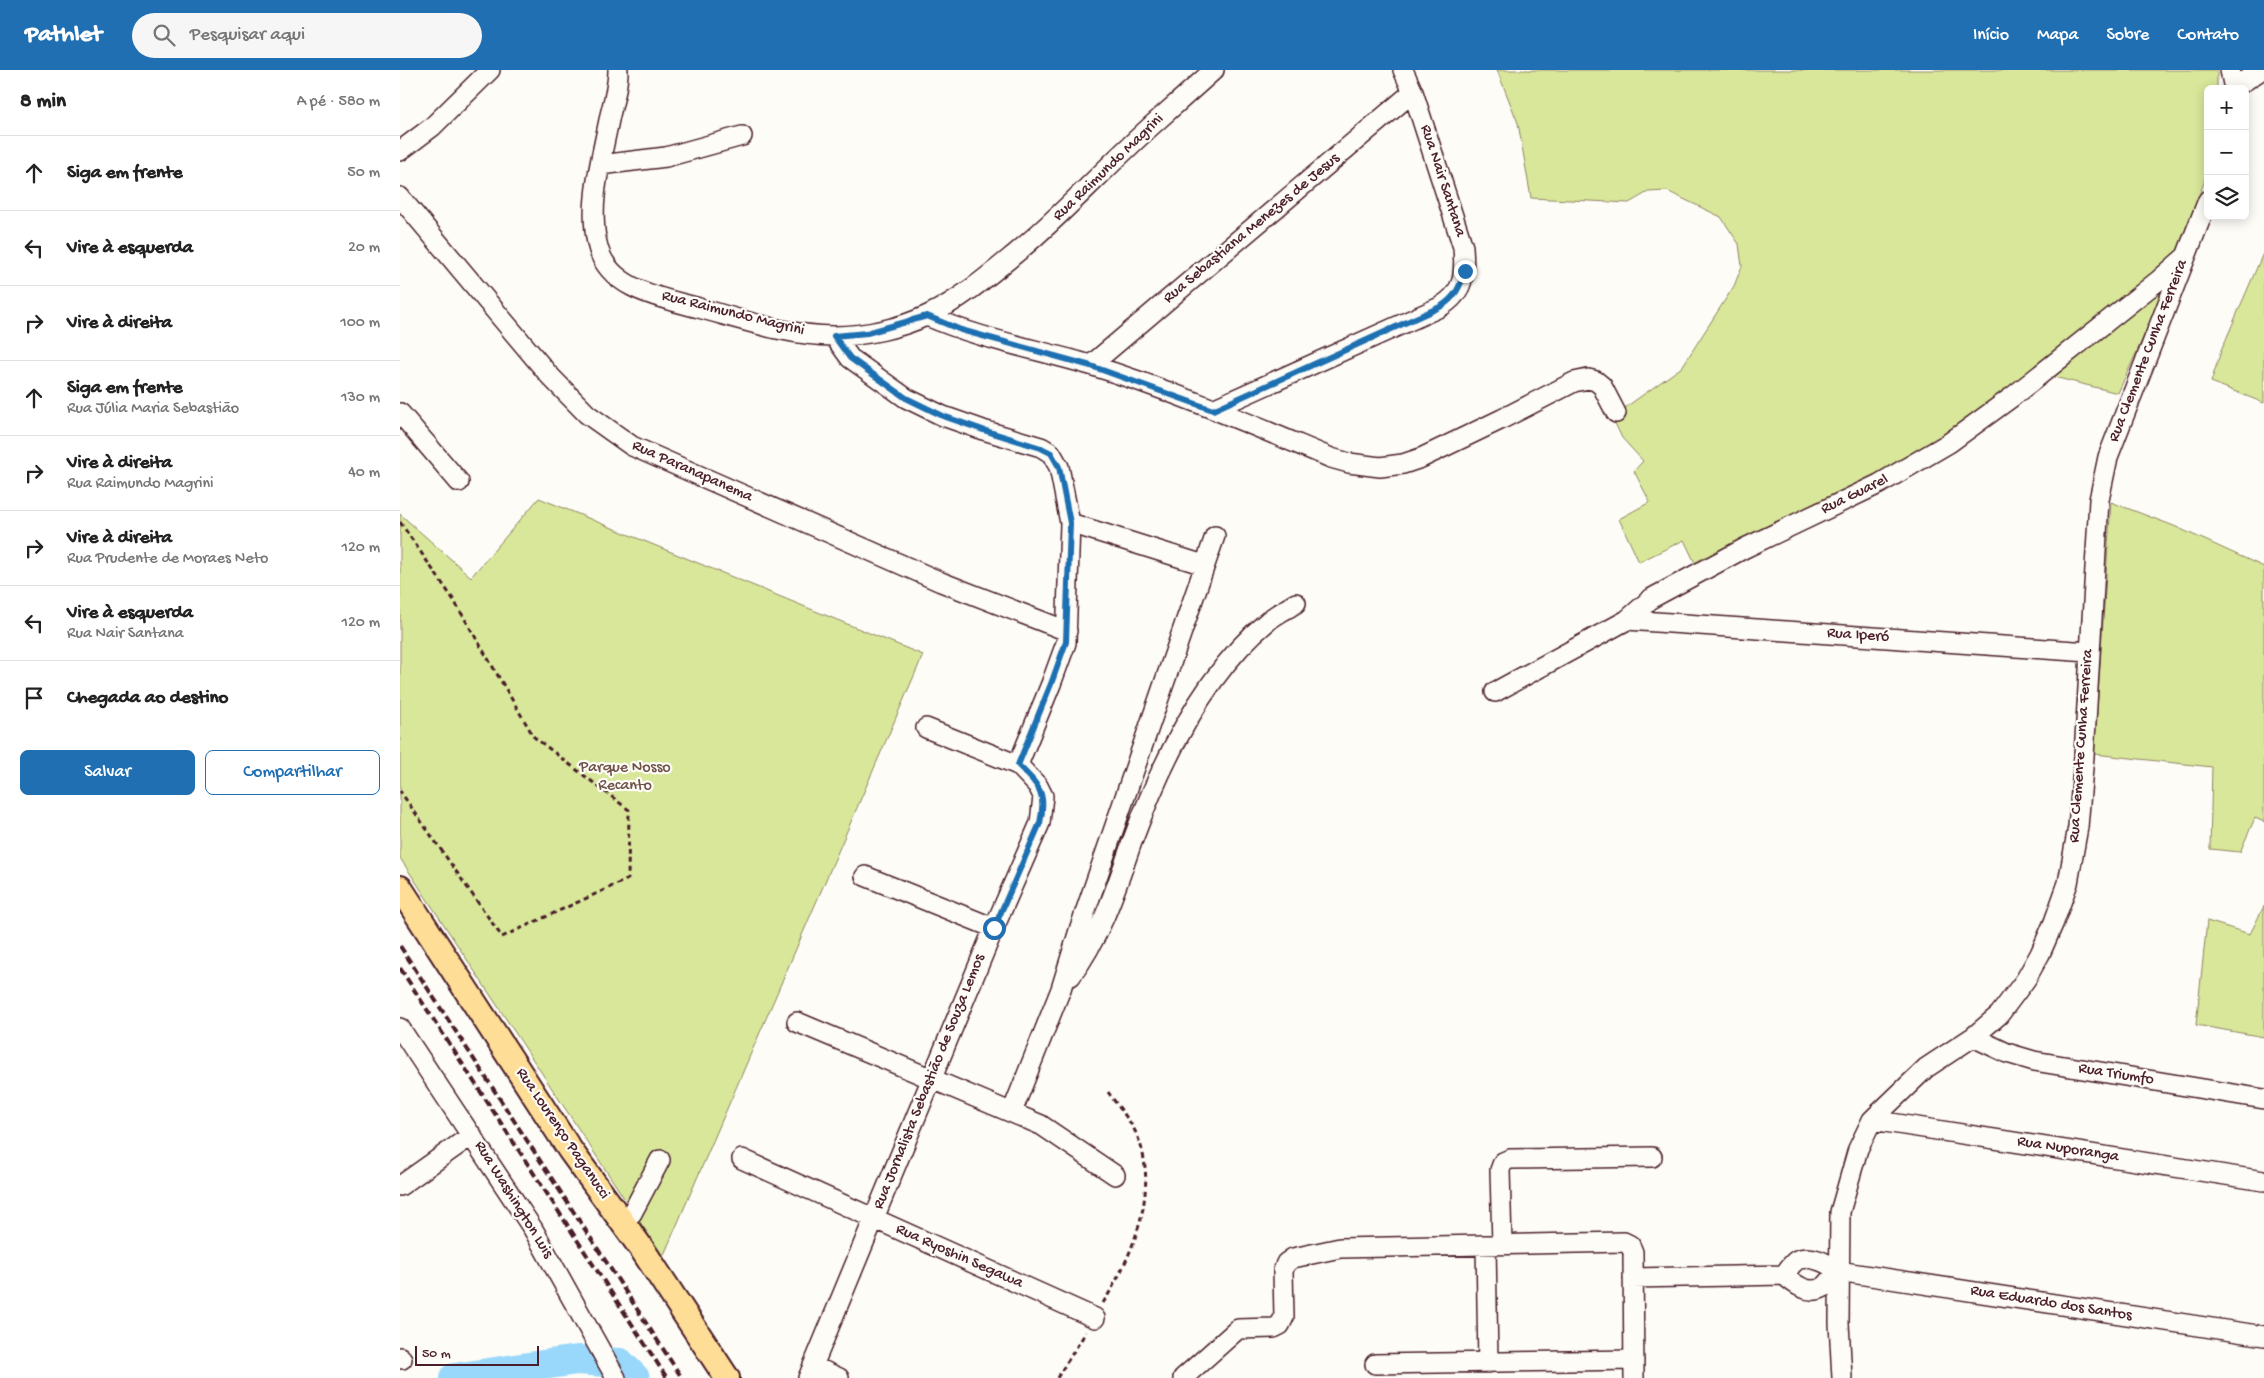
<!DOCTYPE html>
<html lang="pt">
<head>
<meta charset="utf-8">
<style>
  :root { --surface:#fff; --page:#f6f6f6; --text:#222; --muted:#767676; --line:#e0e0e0; --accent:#1f6fb2 }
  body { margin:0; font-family:"Gochi Hand",sans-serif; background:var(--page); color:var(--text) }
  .controls { position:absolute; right:15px; top:15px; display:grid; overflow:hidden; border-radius:8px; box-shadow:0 2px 12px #0003 }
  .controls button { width:45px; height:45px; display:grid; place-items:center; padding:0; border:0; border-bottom:1px solid var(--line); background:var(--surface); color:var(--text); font:25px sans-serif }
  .scale { position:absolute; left:15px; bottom:12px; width:124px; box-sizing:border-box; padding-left:5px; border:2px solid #4a1f2b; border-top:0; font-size:14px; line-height:18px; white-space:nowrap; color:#4a1f2b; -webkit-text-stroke:4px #fdfcf7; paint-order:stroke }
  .stop { position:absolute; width:15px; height:15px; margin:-11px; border:4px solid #1f6fb2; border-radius:50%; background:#fff }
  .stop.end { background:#1f6fb2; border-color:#fff; box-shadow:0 1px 5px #0008 }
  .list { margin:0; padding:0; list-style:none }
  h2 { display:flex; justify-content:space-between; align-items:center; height:65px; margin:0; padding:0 20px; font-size:21px }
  h2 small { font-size:16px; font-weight:400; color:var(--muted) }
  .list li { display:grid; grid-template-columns:32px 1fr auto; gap:15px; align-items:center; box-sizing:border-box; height:75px; padding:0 20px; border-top:1px solid var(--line) }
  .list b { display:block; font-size:19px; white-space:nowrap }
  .list p { margin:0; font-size:16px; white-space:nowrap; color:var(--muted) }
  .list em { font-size:16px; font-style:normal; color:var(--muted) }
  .actions { display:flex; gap:10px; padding:15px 20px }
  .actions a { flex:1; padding:11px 0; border:1px solid var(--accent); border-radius:8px; text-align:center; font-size:18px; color:var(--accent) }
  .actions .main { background:var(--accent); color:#fff }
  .icon { flex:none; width:28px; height:28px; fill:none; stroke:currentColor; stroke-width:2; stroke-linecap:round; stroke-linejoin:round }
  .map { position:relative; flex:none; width:1864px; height:1308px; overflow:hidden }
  header { display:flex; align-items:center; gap:30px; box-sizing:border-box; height:70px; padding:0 25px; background:var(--accent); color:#fff }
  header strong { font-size:24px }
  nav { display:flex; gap:28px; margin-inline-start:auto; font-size:18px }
  .search { width:350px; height:45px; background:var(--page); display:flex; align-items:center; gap:12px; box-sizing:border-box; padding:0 18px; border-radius:28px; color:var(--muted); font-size:19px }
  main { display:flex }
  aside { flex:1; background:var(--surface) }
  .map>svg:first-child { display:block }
</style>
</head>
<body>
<header>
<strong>Pathlet</strong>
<div class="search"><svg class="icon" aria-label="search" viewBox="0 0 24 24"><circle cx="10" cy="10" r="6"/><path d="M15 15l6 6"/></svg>Pesquisar aqui</div>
<nav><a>Início</a><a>Mapa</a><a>Sobre</a><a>Contato</a></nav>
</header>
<main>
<aside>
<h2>8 min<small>A pé · 580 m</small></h2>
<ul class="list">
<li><svg class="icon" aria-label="ahead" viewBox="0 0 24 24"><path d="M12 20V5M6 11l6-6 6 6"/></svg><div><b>Siga em frente</b></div><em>50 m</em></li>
<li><svg class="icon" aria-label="left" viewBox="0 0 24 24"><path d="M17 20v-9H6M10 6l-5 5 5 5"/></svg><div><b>Vire à esquerda</b></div><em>20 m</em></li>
<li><svg class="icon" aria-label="right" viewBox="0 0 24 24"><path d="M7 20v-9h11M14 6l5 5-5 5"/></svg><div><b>Vire à direita</b></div><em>100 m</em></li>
<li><svg class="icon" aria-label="ahead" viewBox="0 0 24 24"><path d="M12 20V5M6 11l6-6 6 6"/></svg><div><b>Siga em frente</b><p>Rua Júlia Maria Sebastião</p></div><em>130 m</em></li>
<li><svg class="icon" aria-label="right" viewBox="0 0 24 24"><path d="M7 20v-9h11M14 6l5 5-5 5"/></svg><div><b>Vire à direita</b><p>Rua Raimundo Magrini</p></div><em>40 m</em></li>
<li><svg class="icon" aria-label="right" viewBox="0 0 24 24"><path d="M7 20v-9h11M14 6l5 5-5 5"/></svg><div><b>Vire à direita</b><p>Rua Prudente de Moraes Neto</p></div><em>120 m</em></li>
<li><svg class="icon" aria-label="left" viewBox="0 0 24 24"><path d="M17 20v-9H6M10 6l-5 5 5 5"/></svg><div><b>Vire à esquerda</b><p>Rua Nair Santana</p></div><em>120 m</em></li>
<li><svg class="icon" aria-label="arrive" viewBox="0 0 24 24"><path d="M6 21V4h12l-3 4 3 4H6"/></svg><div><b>Chegada ao destino</b></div></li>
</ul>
<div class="actions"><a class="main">Salvar</a><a>Compartilhar</a></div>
</aside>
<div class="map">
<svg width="1864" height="1308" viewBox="0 0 1864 1308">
  <rect width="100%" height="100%" fill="#fdfcf7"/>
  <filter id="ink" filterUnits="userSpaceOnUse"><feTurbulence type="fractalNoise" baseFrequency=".02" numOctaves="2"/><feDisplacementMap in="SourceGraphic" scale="10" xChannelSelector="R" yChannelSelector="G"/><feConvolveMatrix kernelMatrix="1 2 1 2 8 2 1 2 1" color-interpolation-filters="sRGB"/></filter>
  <g filter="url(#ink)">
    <path fill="#d8e79a" stroke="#918362" d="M1097,0H1817V19H1808V98L1804,113L1775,186L1588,336L1487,405L1296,495L1284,470L1239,492L1219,449L1250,432L1234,401L1243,391L1222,368L1212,347L1282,297L1334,216L1342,196L1339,174L1321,147L1267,121L1248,122L1229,133L1131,128L1118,53Z
      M1864,181V333L1811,312L1821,281Z
      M1768,213L1718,323L1654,307Z
      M139,428L523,585L263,1187L0,788V444L71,507Z
      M1711,432L1774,456L1864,497V752L1855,748L1840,782L1810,779L1812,697L1694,684Z
      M1864,836V967L1796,955L1807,851L1850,864Z"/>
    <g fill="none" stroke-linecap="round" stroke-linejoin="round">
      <path stroke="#99d8fa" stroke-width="30" d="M54,1308L177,1290L220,1293L235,1308"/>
      <defs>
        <path id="minor" d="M218,0C218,15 214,30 210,45C202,87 187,135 198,177C209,220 263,228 299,238C343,250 389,266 434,266C465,266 501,258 528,245C560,230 587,207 615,184C666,142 709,93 759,49C777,33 796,16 814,0
          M1830,0L1834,19
          M1834,18L1861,0
          M0,81L32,57L90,0
          M200,95L266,87L342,66
          M0,127L149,305L187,344L232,376L541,512L667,561
          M527,246C580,269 636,279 690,295C772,320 852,355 931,388L949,393L980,397L1003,394L1021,388L1102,349L1174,312L1188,309L1196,311L1202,316L1216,343
          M434,266L450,288L506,328L543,346L583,360L641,377L651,383L659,397L670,453L666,573L651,614L618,695
          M691,295L1013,22
          M813,339L1040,237C1065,222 1065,204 1063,177L1013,22L1003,0
          M0,343L59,412
          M670,453L804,495
          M1227,550L1689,582
          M1095,622L1227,550L1252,528L1345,478L1479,414L1549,373L1612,327L1759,210L1784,188
          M465,806L594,858
          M671,906C701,866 716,818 732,772C760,696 804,603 868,551C876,544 887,539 896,533
          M397,952L641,1055L715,1105
          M0,958L133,1159L216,1308
          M1573,967L1607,983L1634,991L1864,1029
          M612,1042L661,919L680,857L815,466
          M1472,1050L1864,1111
          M342,1089L695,1248
          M0,1116L72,1065
          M222,1153L232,1143L260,1090
          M1102,1174L1100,1100L1103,1092L1110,1089L1252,1087
          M1086,1175L1088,1293
          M1384,1205C1387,1201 1392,1193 1397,1190C1412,1184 1427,1193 1438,1201L1864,1266
          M1233,1208L1384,1205C1394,1214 1409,1226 1424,1217C1429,1213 1434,1206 1438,1201
          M0,1287L2,1289
          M975,1294L1234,1290
          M413,1296L439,1308
          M408,1308L594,858L640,753L643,726L638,716L618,695L526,658
          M783,1308L838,1259L874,1258L880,1255L884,1247L883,1201L886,1193L893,1188L940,1178L1224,1172L1230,1175L1233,1182L1234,1308
          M1442,1308L1439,1253L1440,1142L1458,1079L1472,1050L1526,998L1573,967L1599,945L1626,909L1640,884L1654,852L1668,813L1678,757L1684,686L1699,430L1708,387L1808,130"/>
        <path id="major" d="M0,818L170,1080L242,1179L327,1308"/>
      </defs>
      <use href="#minor" stroke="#4a1f2b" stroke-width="22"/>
      <use href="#major" stroke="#4a1f2b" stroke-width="28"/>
      <path stroke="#4a1f2b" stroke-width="3" stroke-dasharray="5 4" stroke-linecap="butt" d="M0,452L53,529L134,667L229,740L228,809L102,867L0,721
        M703,1233C733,1186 761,1118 736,1063C729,1049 717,1035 708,1022
        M657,1308L686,1262"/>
      <use href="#minor" stroke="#fdfcf7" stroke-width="19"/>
      <use href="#major" stroke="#fedd96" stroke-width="24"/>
      <path stroke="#4a1f2b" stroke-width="4" stroke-dasharray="8 4" stroke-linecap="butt" d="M0,876L282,1308
        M0,898L267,1308"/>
    </g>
  </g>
  <g fill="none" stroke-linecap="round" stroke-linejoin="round" filter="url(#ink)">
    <path stroke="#1f6fb2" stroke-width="6" d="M594,858L640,753C647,722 639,716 618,695L651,614L666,572L670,453L659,397L651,383L641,378L583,360L543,346L506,328L450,288L434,266L467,263L527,246L561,260L691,296L813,340L1040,237C1055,228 1060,217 1065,201"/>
  </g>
  <g text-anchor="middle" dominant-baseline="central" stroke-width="4.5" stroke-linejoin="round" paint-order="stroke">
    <g font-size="16" fill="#4a1f2b" stroke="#fdfcf7">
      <text transform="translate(709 98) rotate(-44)">Rua Raimundo Magrini</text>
      <text transform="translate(1042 111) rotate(72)">Rua Nair Santana</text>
      <text transform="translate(852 159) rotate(-40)">Rua Sebastiana Menezes de Jesus</text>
      <text transform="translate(333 244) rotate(14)">Rua Raimundo Magrini</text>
      <text transform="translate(1749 281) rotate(-69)">Rua Clemente Cunha Ferreira</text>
      <text transform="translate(292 402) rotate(24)">Rua Paranapanema</text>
      <text transform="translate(1455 425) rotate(-26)">Rua Guarel</text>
      <text transform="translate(1458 566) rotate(4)">Rua Iperó</text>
      <text transform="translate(1682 676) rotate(-86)">Rua Clemente Cunha Ferreira</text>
      <text transform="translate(1716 1005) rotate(9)">Rua Triumfo</text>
      <text transform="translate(530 1012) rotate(-68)">Rua Jornalista Sebastião de Souza Lemos</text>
      <text transform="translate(162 1064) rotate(56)">Rua Lourenço Paganucci</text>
      <text transform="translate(1668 1080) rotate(9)">Rua Nuporanga</text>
      <text transform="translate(113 1130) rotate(58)">Rua Washington Luis</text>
      <text transform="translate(559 1187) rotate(24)">Rua Ryoshin Segawa</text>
      <text transform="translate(1651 1234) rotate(9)">Rua Eduardo dos Santos</text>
    </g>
    <g font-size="16" fill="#6e5147" stroke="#fdfcf7">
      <text x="225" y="698">Parque Nosso<tspan x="225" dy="18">Recanto</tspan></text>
    </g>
  </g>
</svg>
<div class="controls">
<button>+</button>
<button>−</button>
<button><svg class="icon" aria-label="layers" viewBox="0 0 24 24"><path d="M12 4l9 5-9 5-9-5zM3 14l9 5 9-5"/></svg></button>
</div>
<div class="scale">50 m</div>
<div class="stop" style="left:594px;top:858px"></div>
<div class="stop end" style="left:1065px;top:201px"></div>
</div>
</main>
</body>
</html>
